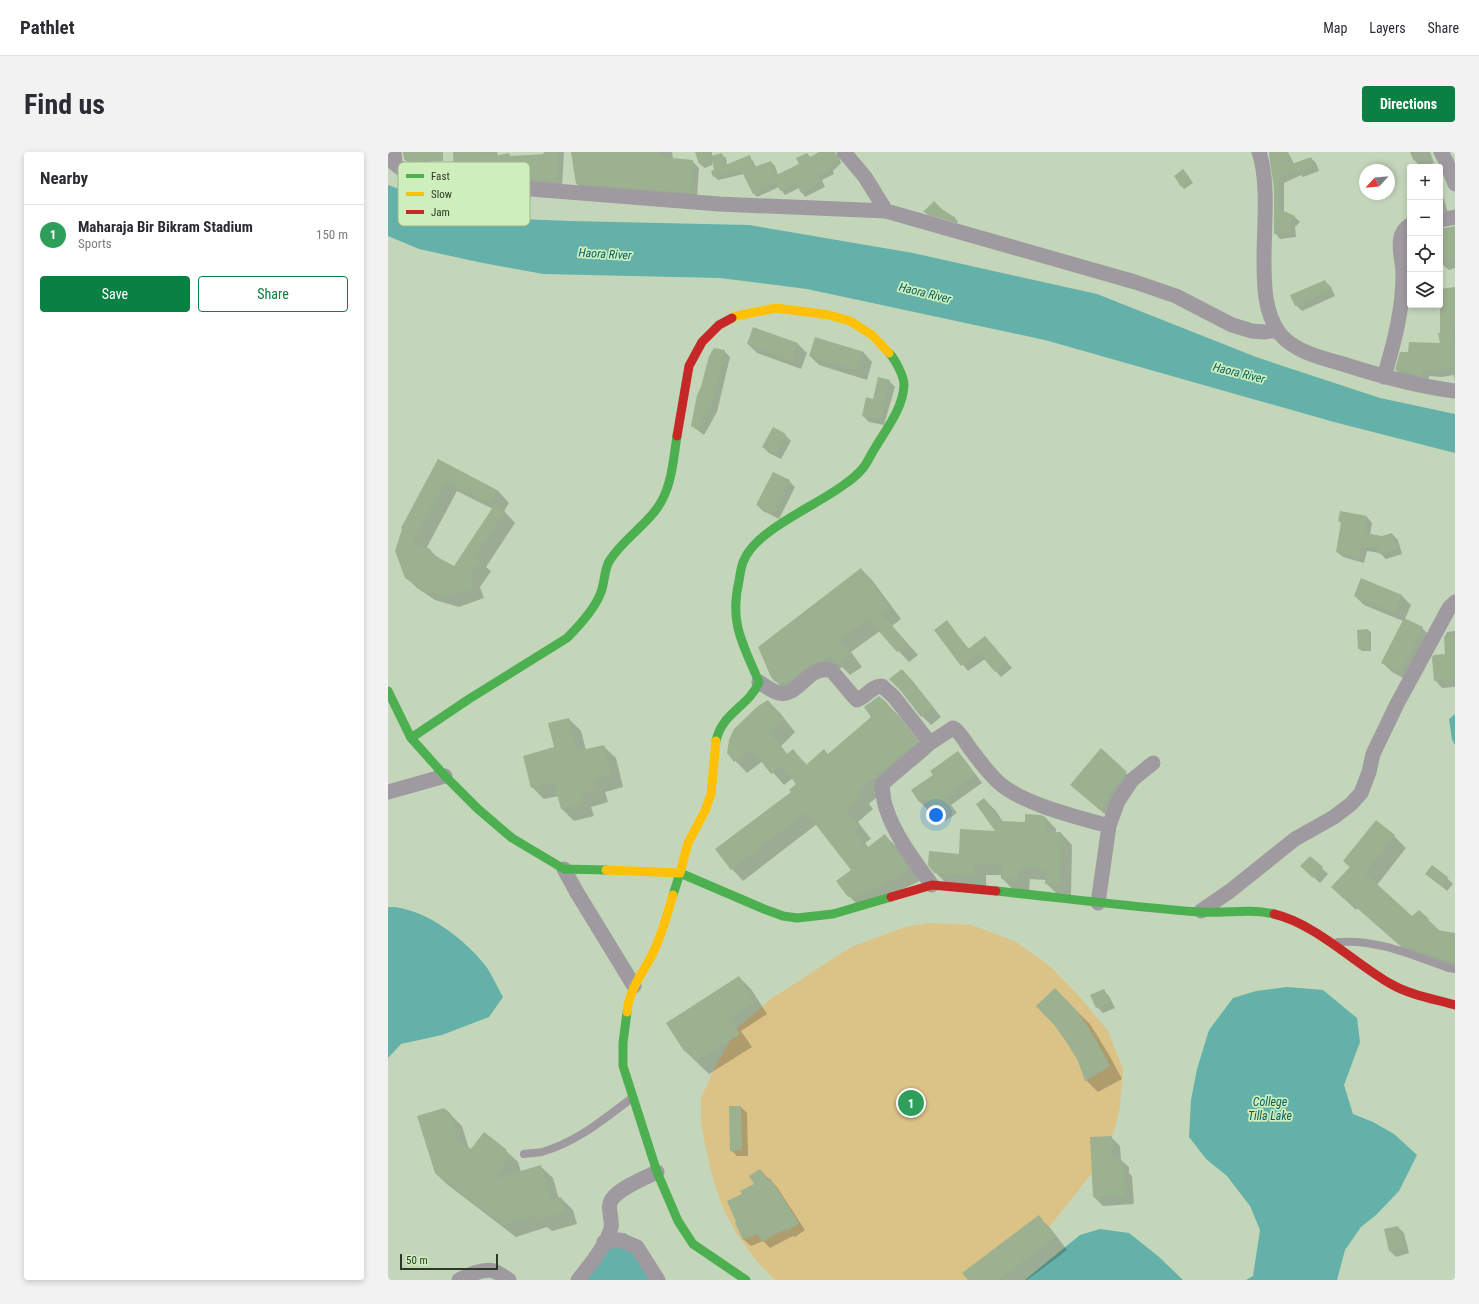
<!DOCTYPE html>
<html lang="en">
<head>
<meta charset="utf-8">
<style>
  :root { --surface:#fff; --page:#f2f2f3; --text:#2b2b33; --muted:#7c7c81; --line:#e1e1e2; --accent:#0b8043 }
  body { margin:0; font-family:"Roboto Condensed",sans-serif; background:var(--page); color:var(--text) }
  .controls { position:absolute; right:12px; top:12px; display:grid; overflow:hidden; border-radius:4px; box-shadow:0 2px 6px #0003 }
  .controls button { width:36px; height:36px; display:grid; place-items:center; padding:0; border:0; border-bottom:1px solid var(--line); background:var(--surface); color:var(--text); font:20px sans-serif }
  .compass { position:absolute; left:971px; top:12px; width:36px; height:36px; border-radius:50%; background:var(--surface); box-shadow:0 2px 6px #0003; rotate:244deg }
  .scale { position:absolute; left:12px; bottom:10px; width:98px; box-sizing:border-box; padding-left:4px; border:2px solid #2d3926; border-top:0; font-size:11px; line-height:14px; white-space:nowrap; color:#2d3926; -webkit-text-stroke:3px #ceeebc; paint-order:stroke }
  .you { position:absolute; left:548px; top:663px; width:14px; height:14px; margin:-10px; border:3px solid #fff; border-radius:50%; background:#1a73e8; box-shadow:0 0 0 6px #1a73e833 }
  .badge { display:grid; place-items:center; width:26px; height:26px; border-radius:50%; background:var(--accent); color:#fff; font-size:13px; font-weight:700 }
  .pin { position:absolute; translate:-50% -50%; border:2px solid #fff; box-shadow:0 1px 4px #0006 }
  .list { margin:0; padding:0; list-style:none }
  h2 { display:flex; justify-content:space-between; align-items:center; height:52px; margin:0; padding:0 16px; font-size:17px }
  h2 small { font-size:13px; font-weight:400; color:var(--muted) }
  .list li { display:grid; grid-template-columns:26px 1fr auto; gap:12px; align-items:center; box-sizing:border-box; height:60px; padding:0 16px; border-top:1px solid var(--line) }
  .list b { display:block; font-size:15px; white-space:nowrap }
  .list p { margin:0; font-size:13px; white-space:nowrap; color:var(--muted) }
  .list em { font-size:13px; font-style:normal; color:var(--muted) }
  .actions { display:flex; gap:8px; padding:12px 16px }
  .actions a { flex:1; padding:9px 0; border:1px solid var(--accent); border-radius:4px; text-align:center; font-size:14px; color:var(--accent) }
  .actions .main { background:var(--accent); color:#fff }
  .icon { flex:none; width:22px; height:22px; fill:none; stroke:currentColor; stroke-width:2; stroke-linecap:round; stroke-linejoin:round }
  .map { position:relative; flex:none; width:1067px; height:1128px; overflow:hidden; border-radius:4px }
  header { display:flex; align-items:center; gap:24px; box-sizing:border-box; height:56px; padding:0 20px; background:var(--surface); border-bottom:1px solid var(--line) }
  header strong { font-size:19px }
  nav { display:flex; gap:22px; margin-inline-start:auto; font-size:14px }
  .intro { display:flex; align-items:center; justify-content:space-between; box-sizing:border-box; height:96px; padding:0 24px }
  h1 { margin:0; font-size:28px }
  .button { padding:10px 18px; border-radius:4px; background:var(--accent); color:#fff; font-size:14px; font-weight:700 }
  main { display:flex; gap:24px; padding:0 24px }
  aside { flex:1; background:var(--surface); border-radius:4px; box-shadow:0 2px 6px #0003 }
  .map>svg:first-child { display:block }
</style>
</head>
<body>
<header>
<strong>Pathlet</strong>
<nav><a>Map</a><a>Layers</a><a>Share</a></nav>
</header>
<div class="intro"><h1>Find us</h1><a class="button">Directions</a></div>
<main>
<aside>
<h2>Nearby<small></small></h2>
<ul class="list">
<li><span class="badge" style="background:#2e9e5b">1</span><div><b>Maharaja Bir Bikram Stadium</b><p>Sports</p></div><em>150 m</em></li>
</ul>
<div class="actions"><a class="main">Save</a><a>Share</a></div>
</aside>
<div class="map">
<svg width="1067" height="1128" viewBox="0 0 1067 1128">
  <rect width="100%" height="100%" fill="#c4d6ba"/>
  <path fill="#dbc388" d="M541,771L584,773L628,790L663,815L691,844L720,879L735,917L732,955L727,977L709,1015L646,1094L624,1118L612,1128H387L370,1111L348,1081L334,1054L324,1024L319,1002L313,971V946L327,915L349,876L383,847L463,795L517,775Z"/>
  <path fill="#63b1a8" d="M0,33L52,52L132,67L182,69L361,73L525,101L709,142L868,205L992,246L1067,262V301L946,270L657,188L419,137L332,126L155,122L90,110L31,97L0,84Z
    M1067,562V593L1064,588L1061,567Z
    M0,755C34,754 77,787 97,813C104,822 109,835 115,845L101,865L54,883L13,892L0,906Z
    M899,835L935,838L969,866L972,890L956,933L965,962L985,970L1006,982L1029,1003L1011,1039L988,1063L973,1075L957,1098L949,1128H858L865,1124L872,1078L862,1054L839,1024L818,1007L801,985L803,948L809,917L821,878L845,846L868,839Z
    M712,1077L741,1081L770,1104L795,1128H637L692,1083Z
    M237,1081L249,1090L262,1128H193L227,1084Z"/>
  <path fill="#0003" fill-rule="evenodd" d="M15,0H42V15H26L17,7Z
    M66,0H109L110,4L121,2L123,5L155,3L156,0H176L174,35L138,32L132,27V24L107,28L72,24L67,19Z
    M205,0H284L285,7L304,9L311,16L309,47L195,38L188,31Z
    M308,0H324V4L333,2L338,6L339,13L361,5L365,9L368,15L383,10L387,14L390,23L413,12L419,2L423,6L439,0H446L451,5L453,11L445,19L446,22L434,28L437,35L417,45L411,36L397,43L391,35L369,45L365,41L356,22L330,28L326,24L327,18L324,9V13L317,16L312,12Z
    M881,0H900L906,12L923,6L928,11L931,19L915,25L913,23L896,31V60L906,64L912,70L907,75L908,85L892,87L887,81V37L884,10Z
    M1022,0H1042L1046,11L1033,15L1025,7Z
    M798,21L805,31L796,37L794,34Z
    M1052,38L1054,40L1061,65L1052,69Z
    M555,58L567,67L570,69L569,71L540,63L537,60Z
    M1067,75V116L1061,118L1054,112L1052,106V78Z
    M937,129L943,135L947,144L914,159L908,153Z
    M1067,136V230L1066,223L1054,225L1041,224L1040,230L1015,224L1008,218L1021,201L1053,192V158L1050,153H1052V138Z
    M366,176L410,192L419,201L413,217L369,201L360,192Z
    M336,199L342,205L329,260L316,283L304,274Z
    M475,200L484,210L479,228L431,213L422,204Z
    M501,229L507,235L496,273L481,270L475,264Z
    M397,283L403,289L393,307L381,301L375,295Z
    M50,308L111,340L121,351L116,359L127,371L98,415L103,419L92,435L96,446L71,455L47,448L29,436L18,425L8,399ZM69,339L105,357L67,416L51,407L42,398L38,397Z
    M401,329L407,335L391,367L375,359L369,353Z
    M979,365L984,371L982,384L994,385L1004,382L1010,388L1014,402L998,407L992,401L979,399L976,411L955,405L949,400L954,372L951,369Z
    M473,417L484,428L513,467L504,474L530,503L521,510L492,479L463,500L474,515L462,523L454,515L448,520L398,540L387,528Z
    M974,428L1014,444L1023,453L1017,467L1034,476L1043,485L1021,529L1004,520L995,511L1015,469L976,453L967,444Z
    M559,470L581,497L603,491L624,516L613,525L597,507L580,519L547,478Z
    M980,478L983,480V499H974L971,497Z
    M1067,479V535L1054,536L1047,528L1058,503L1057,485L1059,480Z
    M514,518L523,527L553,565L543,573L534,564Z
    M380,549L392,561L407,580L393,594L400,603L405,598L419,613L440,603L499,552L511,564L541,602L527,614L526,613L481,652L485,657L470,670L483,687L477,691L481,696L497,684L509,695L532,729L473,756L461,744L465,718L429,672L355,729L344,717L410,632L405,626L396,633L375,609L359,621L340,601Z
    M181,567L193,579L198,598L215,594L228,606L235,635L217,640L220,650L203,655L206,664L186,669L174,657L171,644L156,647L144,635L168,596Z
    M713,598L744,627L718,663L690,639Z
    M569,600L577,608L594,631L563,653L569,661L557,669L545,654L540,658L532,650L524,638L546,623Z
    M596,647L608,659L615,670L638,671L657,665L668,677V681H673L684,693L683,744L670,743L658,731V728L642,727L641,739L625,738L614,726V723H598V734L559,732L547,720L609,680Z
    M988,669L1006,684L1018,696L989,733L1024,766L1031,759L1052,779L1067,782V820L1025,805L969,756L968,758L944,735L962,715Z
    M922,705L940,722L932,731L920,720Z
    M1039,722L1059,726L1065,732L1059,739Z
    M351,825L363,837L379,862L353,879L364,895L321,922L297,899L279,871Z
    M667,838L702,872L720,901L734,927L710,940L698,928Z
    M715,838L721,844L727,856L715,861L709,855Z
    M353,955L359,961L360,1004H349L343,998Z
    M62,962L74,974L81,997L83,999L117,998L130,1010L133,1020L152,1014L165,1026L171,1047L173,1046L185,1058L189,1072L164,1079L159,1075L128,1085L60,1033L47,1021Z
    M723,985L732,994L733,1008L741,1015V1021L744,1024L746,1052L715,1054L706,1045Z
    M372,1018L389,1035L417,1078L407,1085L405,1084L382,1096L375,1089L363,1094L356,1088L355,1043L367,1032Z
    M651,1065L663,1077L679,1098L639,1128H581Z
    M1010,1075L1016,1081L1021,1101L1008,1105L1002,1099Z"/>
  <path fill="#9cb18f" d="M15,0H55V9L20,10L16,7Z
    M65,0L106,1V4L121,1L122,4L159,2V0H170L169,30L158,29V27H131V18L101,23L66,19Z
    M183,0H272L273,5L305,8L303,41L188,32Z
    M307,0H318L322,9L311,12Z
    M431,0H447L450,7L442,15L443,18L430,24L434,30L413,41L408,31L392,39L388,30L365,42L353,18L325,25L323,19L326,18L323,4L334,1L337,13L362,3L366,15L383,9L388,23L411,12L408,6L419,1L422,5Z
    M886,0H898L904,12L923,5L926,14L909,20L908,18L891,26V57L907,64L902,70L903,80L886,82V37L881,2Z
    M795,17L803,28L793,35L786,24Z
    M546,49L555,58L568,66L566,69L535,60Z
    M1067,74V106L1052,113V77Z
    M937,128L942,138L907,154L902,143Z
    M1067,135V176H1064L1067,191V215L1047,219L1034,218V224L1007,218L1012,200H1020L1021,190L1052,191L1050,181H1052V137Z
    M365,175L410,191L404,209L359,192Z
    M427,185L476,200L470,219L421,204Z
    M326,196L337,198L323,254L310,278L303,274L309,243L313,235L321,204Z
    M490,225L502,228L495,259L490,268L474,264L478,245L485,247Z
    M385,275L398,282L387,302L374,295Z
    M50,307L111,339L103,352L58,329L25,391L42,397L44,402L66,414L107,352L117,359L87,404L93,408L82,424L86,435L59,445L35,438L17,426L7,399L14,377L13,376Z
    M385,320L402,328L385,362L368,353Z
    M952,359L979,364L976,381L994,384L1004,381L1009,397L991,402L989,396L974,394L971,406L948,400L953,370L950,369Z
    M473,416L502,456L494,462L519,491L509,500L480,467L452,488L463,503L450,513L443,504L436,509L426,511L418,516L399,531L393,532L386,529L382,523L370,495Z
    M973,426L1014,443L1007,461L966,444Z
    M1016,466L1035,475L1012,521L993,511Z
    M559,468L580,497L597,484L619,510L607,520L591,501L573,514L546,478Z
    M980,477L981,497H970L969,478Z
    M1067,483V528L1046,529L1044,505L1046,503L1057,502L1056,484Z
    M514,517L545,555L533,565L513,539L501,527Z
    M491,544L499,551L530,590L514,603V602L470,639L474,644L458,658L472,675L466,679L479,696L497,682L521,717L495,734L460,745L448,729L463,718L418,660L343,718L327,697L403,640L401,638L408,632L394,614L383,622L364,597L346,610L339,601L341,588L346,577L370,554L380,548L396,568L382,581L399,602L405,597L418,613L436,597L440,602L483,565L476,555Z
    M181,566L190,599L216,593L224,623L206,627L208,638L192,642L194,652L173,657L166,630L143,636L135,604L166,595L160,571Z
    M713,596L739,620L721,642L723,644L721,648L712,658L682,633Z
    M570,599L587,623L556,645L562,653L549,662L538,646L531,650L523,638L545,623L542,619Z
    M596,646L612,669L637,670V662L653,663L657,665V680H673L672,733L657,732L658,717L630,716V727H613V713L587,712L586,723L546,721L540,713L541,699L571,702L572,677L607,679L588,652Z
    M988,668L1007,683L977,721L1024,764L1031,758L1041,767L1039,769L1050,778L1067,781V811L1012,793L957,745L956,747L943,735L962,715L955,709Z
    M922,704L935,715L925,726L912,714Z
    M1044,713L1060,725L1053,734L1037,722Z
    M351,824L367,850L342,866L352,882L308,910L300,897L296,899L278,871Z
    M667,836L689,859L708,888L722,914L697,929L690,909L679,891L667,874L648,854Z
    M716,837L722,850L708,856L702,843Z
    M341,954H353L354,998L342,999Z
    M56,956L62,961L70,987L83,997L96,980L118,997L121,1006L105,1027L153,1013L163,1048L173,1045L177,1060L151,1067L146,1063L115,1073L47,1021L29,964Z
    M724,984L725,1006L732,1005L733,1014H736L737,1043L705,1045L702,985Z
    M372,1017L380,1028L382,1026L411,1071L399,1079L398,1077L374,1090L370,1082L355,1088L347,1071L348,1070L339,1049L354,1042L352,1039L366,1032L361,1024Z
    M651,1063L667,1085L611,1128H580L574,1121Z
    M1010,1074L1016,1096L1001,1099L996,1077Z"/>
  <g fill="none" stroke-linecap="round" stroke-linejoin="round">
    <path stroke="#9f9aa0" stroke-width="8" d="M950,790C989,787 1024,803 1060,816L1067,817
      M136,1002C142,1001 149,1001 154,1000C189,990 216,967 244,946"/>
    <path stroke="#9f9aa0" stroke-width="15" d="M6,0L7,12L22,23L41,29L331,52L498,59L747,130L788,144L844,173L864,179L876,180L889,178
      M456,0L477,25L498,59
      M871,0C881,29 876,74 876,106C876,132 876,161 892,182C907,200 934,206 955,212C992,224 1028,234 1067,239
      M1053,0L1059,11L1067,32
      M1052,68L1067,65
      M996,225C1006,191 1015,158 1015,122C1015,106 1005,83 1022,73
      M371,530C377,534 384,539 391,541C409,547 422,510 444,519L466,545L469,548C479,544 484,534 494,534L506,545L542,591
      M0,640L57,624
      M721,674L730,649L744,628L765,611
      M176,717L188,739L246,834
      M544,733C527,710 507,684 498,656C495,648 495,640 494,632L542,591L565,576C573,580 578,592 584,599C592,610 601,621 610,630C634,652 689,665 721,674L710,751
      M813,759L842,739L907,687L946,665L963,652L973,641L981,620L985,602L1009,552L1061,456L1067,450
      M216,1090L232,1088L249,1095L270,1128
      M71,1128C81,1123 95,1116 106,1119C111,1121 116,1125 121,1128
      M190,1128C199,1117 220,1090 223,1076C225,1067 218,1055 224,1047C232,1036 256,1026 269,1020"/>
    <path stroke="#4caf50" stroke-width="9" d="M0,539L23,586L57,624L90,657L124,686L176,717L218,718
      M23,586L81,547L179,486C192,473 207,457 213,440C217,430 216,416 222,408C234,389 254,376 267,359C284,338 285,309 289,284
      M328,589C334,560 361,555 371,530C355,492 341,471 351,429C352,422 353,414 356,408C369,377 430,353 457,332C463,328 470,322 475,316C480,310 483,302 487,296C499,276 515,256 516,233C516,224 507,207 501,201
      M608,739C675,746 743,755 811,760C836,762 861,756 886,762
      M285,743L292,721L376,757L395,764L409,766L445,762L503,745
      M239,860L235,891V914L269,1020L290,1069L305,1092L358,1128"/>
    <path stroke="#ffc107" stroke-width="9" d="M344,166L348,164L388,156L441,163L462,169L484,183L501,201
      M218,718L292,721L300,691L317,659L323,642L328,589
      M239,860C241,837 255,821 265,801C274,783 279,762 285,743"/>
    <path stroke="#c62828" stroke-width="9" d="M289,284L301,214L314,190L331,173L344,166
      M503,745L544,733L608,739
      M886,762C928,772 966,811 1003,832C1022,843 1046,847 1067,853"/>
  </g>
  <g text-anchor="middle" dominant-baseline="central" stroke-width="3.5" stroke-linejoin="round" paint-order="stroke">
    <g font-size="12" font-style="italic" fill="#056060" stroke="#ceeebc">
      <text transform="translate(217 102) rotate(3)">Haora River</text>
      <text transform="translate(537 141) rotate(14)">Haora River</text>
      <text transform="translate(851 221) rotate(14)">Haora River</text>
      <text x="882" y="950">College<tspan x="882" dy="14">Tilla Lake</tspan></text>
    </g>
  </g>
  <rect x="10" y="10" width="132" height="64" rx="6" fill="#ceeebc" stroke="#9eb88f" stroke-width="1"/>
  <rect x="18" y="22" width="18" height="4" fill="#4caf50"/>
  <rect x="18" y="40" width="18" height="4" fill="#ffc107"/>
  <rect x="18" y="58" width="18" height="4" fill="#c62828"/>
  <g font-size="11" fill="#2d3926">
    <text x="43" y="28">Fast</text>
    <text x="43" y="46">Slow</text>
    <text x="43" y="64">Jam</text>
  </g>
</svg>
<div class="controls">
<button>+</button>
<button>−</button>
<button><svg class="icon" aria-label="locate" viewBox="0 0 24 24"><circle cx="12" cy="12" r="6"/><path d="M12 2v4M12 18v4M2 12h4M18 12h4"/></svg></button>
<button><svg class="icon" aria-label="layers" viewBox="0 0 24 24"><path d="M12 4l9 5-9 5-9-5zM3 14l9 5 9-5"/></svg></button>
</div>
<svg class="compass" viewBox="-18 -18 36 36"><path d="M0-13l5 13h-10z" fill="#e53935"/><path d="M0 13l5-13h-10z" fill="#7c7c81"/></svg>
<div class="scale">50 m</div>
<div class="you"></div>
<div class="pin badge" style="left:523px;top:951px;background:#2e9e5b">1</div>
</div>
</main>
</body>
</html>
